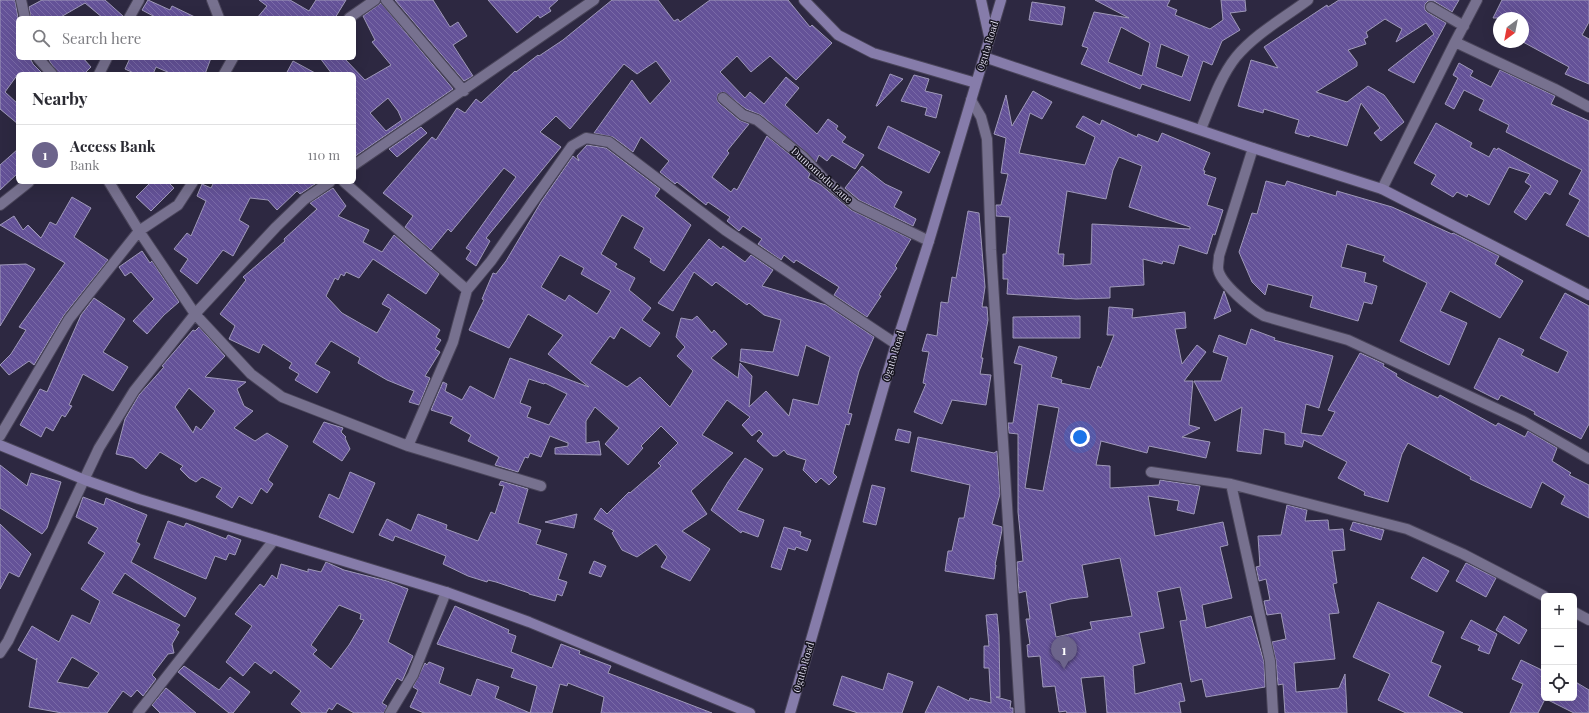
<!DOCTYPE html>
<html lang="en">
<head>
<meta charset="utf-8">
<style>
  :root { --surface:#fff; --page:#f7f7f7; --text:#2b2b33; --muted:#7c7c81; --line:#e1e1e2; --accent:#6c648b }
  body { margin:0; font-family:"Playfair Display",serif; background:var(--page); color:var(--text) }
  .controls { position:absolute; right:12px; bottom:12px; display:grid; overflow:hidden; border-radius:6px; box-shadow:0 4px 16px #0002 }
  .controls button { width:36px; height:36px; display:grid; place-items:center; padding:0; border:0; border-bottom:1px solid var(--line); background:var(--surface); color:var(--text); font:20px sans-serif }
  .compass { position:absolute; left:1493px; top:12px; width:36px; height:36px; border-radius:50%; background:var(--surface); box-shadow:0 4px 16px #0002; rotate:212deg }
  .you { position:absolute; left:1080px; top:437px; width:14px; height:14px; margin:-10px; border:3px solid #fff; border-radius:50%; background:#1a73e8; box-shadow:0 0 0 6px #1a73e833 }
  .badge { display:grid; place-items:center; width:26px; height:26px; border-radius:50%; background:var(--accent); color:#fff; font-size:13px; font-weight:700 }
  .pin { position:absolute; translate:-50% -33px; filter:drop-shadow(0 1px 2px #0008) }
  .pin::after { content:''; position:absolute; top:21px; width:14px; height:12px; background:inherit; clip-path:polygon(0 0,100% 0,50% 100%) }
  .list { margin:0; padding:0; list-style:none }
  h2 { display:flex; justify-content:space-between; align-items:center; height:52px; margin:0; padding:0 16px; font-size:17px }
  h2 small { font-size:13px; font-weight:400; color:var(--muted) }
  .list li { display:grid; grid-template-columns:26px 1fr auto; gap:12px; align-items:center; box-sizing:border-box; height:60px; padding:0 16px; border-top:1px solid var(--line) }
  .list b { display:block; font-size:15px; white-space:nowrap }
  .list p { margin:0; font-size:13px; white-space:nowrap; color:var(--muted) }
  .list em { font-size:13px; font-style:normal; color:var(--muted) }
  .icon { flex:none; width:22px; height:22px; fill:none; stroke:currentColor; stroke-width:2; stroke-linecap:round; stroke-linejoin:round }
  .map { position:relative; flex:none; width:1589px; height:713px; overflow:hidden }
  .search { position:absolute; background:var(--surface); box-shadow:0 4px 16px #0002; left:16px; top:16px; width:340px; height:44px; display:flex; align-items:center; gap:10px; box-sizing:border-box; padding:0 14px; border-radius:6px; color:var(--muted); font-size:15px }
  .panel { position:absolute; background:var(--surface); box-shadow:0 4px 16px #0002; left:16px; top:72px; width:340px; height:112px; border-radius:6px }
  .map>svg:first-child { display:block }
</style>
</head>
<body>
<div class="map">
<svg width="1589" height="713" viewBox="0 0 1589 713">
  <defs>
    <pattern id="building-back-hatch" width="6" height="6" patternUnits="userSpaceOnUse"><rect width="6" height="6" fill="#645298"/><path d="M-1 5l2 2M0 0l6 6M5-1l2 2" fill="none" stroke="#7a6aa7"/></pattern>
  </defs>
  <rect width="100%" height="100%" fill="#2d2841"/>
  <path fill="url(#building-back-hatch)" stroke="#9f99b9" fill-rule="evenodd" d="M0,0H15L18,18V58H30L33,64L43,74H18L5,92L18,104V124L0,109Z
    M42,0H105L123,16V18H103L85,3L59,18H31L29,7Z
    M148,0L170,10L172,6L197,18H157L142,10Z
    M259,0H290L309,11L316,0H346L335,18H257L267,6Z
    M395,0H433L450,27L458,22L467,36L453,45L473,76L464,81Z
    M488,0H558L549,8L551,11L540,18L538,15L517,33Z
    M612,0H658L674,21L678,19L680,22L710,0H788L810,27L812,25L832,43L796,80L770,56L751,72L737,56L720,72L745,98L750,92L764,104L786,77L799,88L785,105L817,134L828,119L838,126L836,129L846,137L842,142L864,155L855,169L832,155L827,161L819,155L816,162L761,115L746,109L724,92L718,94L717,100L719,103L739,120L749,124L727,151L729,153L712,177L731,192L734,188L737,190L767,136L799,162L810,174L808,178L821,185L851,210L911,239L895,266L897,268L879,295L881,296L867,317L834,295L839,287L796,260L794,263L784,255L781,260L758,244L762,239L743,226L739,231L727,221L730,217L708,202L706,205L677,182L675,184L660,172L669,161L641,137L633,152L613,137L594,133L632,80L650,104L671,81L656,61L637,74L624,64L570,129L556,116L540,132L561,147L486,238L490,241L476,266L466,259L471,251L466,248L516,177L504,168L451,232L448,229L431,250L405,227L413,216L383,193L432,137L436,140L457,108L465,113L476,99L481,103L515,71L516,72L538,55L539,56L563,40Z
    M1095,0H1170L1167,6L1177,10L1175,15L1210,29L1223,20L1221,0H1245L1246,11L1230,13L1240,30L1222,41L1212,65L1203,61L1190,101L1142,84L1140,89L1081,64L1088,48L1082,46L1094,12L1129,18ZM1121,27L1150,43L1142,76L1108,62ZM1161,44L1189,56L1182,77L1156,67Z
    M1339,0H1459L1452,12L1434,1H1428L1425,4V10L1427,12L1446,23L1414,83L1388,70L1434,34L1426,23L1396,42L1402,29L1385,19L1366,32L1368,37L1364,39L1366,44L1348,50L1357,62V66L1316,92L1347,102L1368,86L1384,95L1404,122L1381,141L1374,133L1380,128L1361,103L1347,146L1310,135L1309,137L1295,133L1299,120L1264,109L1263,113L1238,106L1251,60L1278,68L1264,47L1327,5L1328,7Z
    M1502,0H1589V22L1582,35L1589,39V84L1565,74L1569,67L1523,42H1525L1523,41V18H1493Z
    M1032,2L1065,7L1062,25L1029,20Z
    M381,3L453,89L354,157V74H332L320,58H344L365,80L391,65L372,42L375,40L363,16ZM388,98L398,111L402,120L386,131L370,113Z
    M52,58H83L91,67L84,74H58L49,60Z
    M130,58H211L205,74H172L156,67L153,74H136L125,69Z
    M293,61L317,74H286Z
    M1459,63L1473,71L1470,76L1491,87L1500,70L1555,96L1551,104L1589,121V237L1566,225L1580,200L1569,194L1582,170L1506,132L1509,125L1479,110L1484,100L1464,90L1454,109L1445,104L1458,78L1453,75Z
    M890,74L903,79L877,106H876Z
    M914,75L929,79L925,91L942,95L936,118L925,115L927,108L901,101Z
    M1033,91L1052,102L1042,119L1030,113L1019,153L1085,165L1095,137L1076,127L1083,116L1100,125L1102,120L1137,137L1138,134L1158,142L1162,133L1210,153L1203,170L1205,171L1204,174L1216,178L1207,205L1223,210L1215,235L1213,234L1207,254L1179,245L1174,264L1163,261L1162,264L1143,259L1144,285L1110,287V298L1076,299L1007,294L1008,279H1003V254H1006L1010,217L996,216V205H1001L1008,174L1001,173L1006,138L994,134L1006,95L1012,126ZM1119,157L1142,166L1129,207L1190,227V229L1092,224L1091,264L1063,266L1064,254H1058L1067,191L1106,199L1113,170Z
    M1436,123L1472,143L1470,147L1489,157L1494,148L1497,150L1498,148L1558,181L1550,195L1545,192L1526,220L1514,212L1531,186L1525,182L1530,174L1509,167L1489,205L1468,194L1467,197L1457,192L1453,197L1431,184L1436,175L1414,163Z
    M888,126L940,152L929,173L878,148Z
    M421,127L427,133L397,157L389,149Z
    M587,145L606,148L660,189L655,196L691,225L664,271L650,262L651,259L634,248L644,228L622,215L601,254L617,264L615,267L635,278L629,290L651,308L642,320L660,333L650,347L621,327L614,339L610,336L590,363L627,387L640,377L670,407L693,371L677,356L685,347L676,337L681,318L692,320L697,316L712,333L714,330L727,344L711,358L738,378L740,363L752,376L749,407L766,391L789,416L793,399L818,405L830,357L806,345L798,376L740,361L741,349L773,352L781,320L764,315L749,303L747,305L716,282L712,286L694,272L673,311L658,303L709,239L721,249L723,246L745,262L751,255L773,270L762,286L826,305L874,337L859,371L848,413L852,414L849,425L846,424L833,473L837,477L829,485L821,478L816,483L803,470L806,460L787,454L784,450L777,456H773L757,441L763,434L759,430L752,436L742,425L750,417L727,400L702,435L733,453L691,491L707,514L682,531L710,549L690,581L661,567L667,557L656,544L637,557L622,550L612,533L614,531L594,519L601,508L607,514L629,492L630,493L661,466L658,463L678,443L661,426L641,446L643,448L628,465L605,444L619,428L595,407L586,421V443L599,441L601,455L555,454V448L568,446V443L550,436L541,457L530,453L528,458L525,457L518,472L495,465L499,457L468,441L471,435L450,423L453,417L431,410L443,382L447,384L445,391L462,400L470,386L494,399L510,358L589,387L548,354L563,335L528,314L509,348L469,330L484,300L482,299L493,273L496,274L506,261L541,202L573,156L579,161L577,156ZM560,255L584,268L581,274L611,291L597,314L569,295L565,301L541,287ZM529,379L544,384L545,383L567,394L549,425L527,417L531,407L520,403Z
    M18,149V173L0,190V165Z
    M862,166L885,184L902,192L894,207L916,219L913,226L859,200L845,188Z
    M1266,181L1285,186L1287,181L1336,196L1337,191L1392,207L1452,234L1453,233L1499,256L1495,264L1523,281L1500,318L1450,291L1440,311L1467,323L1449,365L1400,341L1427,283L1383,261L1385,256L1347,244L1341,267L1366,273L1364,282L1377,286L1372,304L1364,302L1358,321L1310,307L1313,296L1268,284L1265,295L1252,282L1239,252L1252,213L1257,214Z
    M151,182H168L174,188L151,211L136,197Z
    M214,182H318L300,194L297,191L277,210L268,200L250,198L239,220L249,226L233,256L223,250L197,284L180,271L188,259L174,249L187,233L191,236L206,201L197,196L202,184L211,188Z
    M333,188L346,206L338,216L369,230L363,242L382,252L394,235L439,274L426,294L373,259L359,278L346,272L344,276L341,274L338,280L335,278L326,296L342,313L377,333L391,309L382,304L388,294L440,330L436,337L441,340L435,349L440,352L425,376L430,378L419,405L409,402L414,391L387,380L358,363L360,358L331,341L315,364L330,372L317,393L295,380L299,374L289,368L292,363L263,344L259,353L229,339L235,326L220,314L246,280L243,277L285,241L284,239L317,209L310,203Z
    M72,197L91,208L74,237L108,260L64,315L34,365L29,361L9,375L0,365L11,354L26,330L19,327L65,263L0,225L14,216L23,230L28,225L41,238L50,222L56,225Z
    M968,211L979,213L985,287L982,307H987L988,320L981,358H983L980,374L991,375L986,405L952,400L942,424L914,412L926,384L923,383L929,352L922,351L927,334L937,336L941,302L948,303L952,277L956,278Z
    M142,251L150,263L152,261L179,302L164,315L147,334L133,321L154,299L131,272L125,276L119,267Z
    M26,264L35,269L0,326V265Z
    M1224,291L1231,311L1214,319Z
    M1565,293L1589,306V424L1581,439L1534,414L1535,412L1501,395L1498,400L1474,388L1499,338L1524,350L1521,355L1558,373L1568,352L1540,338Z
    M94,298L125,319L103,352L128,367L113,391L83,374L69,405L72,406L65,417L62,415L53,431L46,427L41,437L20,425L40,389L47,392L81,315Z
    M1109,307L1133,309L1132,318L1185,312L1186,328L1175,329L1182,364L1197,345L1206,352L1184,381H1193L1189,425L1200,428L1182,437L1210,442L1206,458L1149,446L1147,453L1101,441L1096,465L1110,466V488L1159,485L1160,480L1200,486L1194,514L1177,510L1179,501L1148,496L1155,536L1223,522L1228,545L1220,547L1232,598L1202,605L1206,628L1251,616L1264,662L1265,687L1206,697L1202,679L1191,682L1180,621L1187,620L1180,587L1157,592L1164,628L1139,633L1145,663L1133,666L1135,694L1181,683L1185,701L1179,702L1181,713H1107L1104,676L1081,678L1086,713H1067L1066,711L1059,712L1055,686L1043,687L1040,656L1028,657L1027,645L1030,644L1026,619H1030L1026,591L1019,593L1017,562L1023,561L1018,512V434L1009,433L1008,423H1013L1022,365L1014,363L1019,346L1057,357L1051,377L1062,380L1061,383L1090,389L1098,366L1101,368L1114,335H1107ZM1038,404L1059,408L1043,491L1025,488ZM1120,558L1132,616L1090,622L1092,629L1056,637L1050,604L1070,599L1088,597L1082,565Z
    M1080,316V338H1013V317Z
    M199,327L225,356L205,377L246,382L237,389L244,406L253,411L234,428L255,441L267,433L288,446L268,480L273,484L267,493L261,488L252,504L239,496L232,508L216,497L222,488L202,477L196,482L189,478L180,469L183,466L160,452L146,469L133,458L116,454L125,419L139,395L164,367L162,366L193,330L195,331ZM189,388L215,411L201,430L196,426L193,433L175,407Z
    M1251,329L1275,338L1274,340L1333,356L1319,408L1306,404L1301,433L1322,436L1335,412L1328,410L1360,353L1384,364L1383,366L1397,374L1396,376L1404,381L1438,398L1440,395L1496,426L1498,423L1525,437L1528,431L1557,448L1552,461L1571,473L1569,475L1589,485V518L1561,504L1565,496L1542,482L1531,508L1470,479L1471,477L1408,443L1402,454L1388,502L1364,495L1365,492L1338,478L1347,462L1304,440L1302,447L1285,444V433L1264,429L1261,454L1237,451L1242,407L1215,421L1194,381H1221L1228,357L1213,352L1219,335L1246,345Z
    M324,422L343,428L341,432L346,437L345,438L350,449L342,461L313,442Z
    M898,429L911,432L909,443L895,440Z
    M918,437L994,453L997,451L1000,494L992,524L1002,527V530L995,565H996L994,579L945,571L948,551H952L959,518H964L970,485L911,471Z
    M745,458L763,469L737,510L764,520L758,537L742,531L741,533L711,510L728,482Z
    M0,465L27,486L31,473L61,482L47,528L42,534L0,508Z
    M350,472L375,483L353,533L319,517L329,494L339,499Z
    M501,481L528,489L518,523L541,530L536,544L567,554L558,579L567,582L562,596L557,594L555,601L529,594V593L496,582L488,580L487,582L468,576L443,564L446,556L395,536L393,541L379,535L387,519L411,531L418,514L447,525L446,529L478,541L491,512L495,514L504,486L499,485Z
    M872,485L885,488L876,525L863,522Z
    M83,497L104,505L106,498L147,515L136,542L140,544L131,562L196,598L185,617L125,573L112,593L180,625L176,630L179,632L172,644L174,653L168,654L152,675L156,679L143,696L137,690L131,697L123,691L107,713H62L29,707L37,658L36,660L18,650L32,626L59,642L72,615L90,624L100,601L81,589L105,553L88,543L98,528L76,517ZM72,657L99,673L88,688L57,682Z
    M1287,505L1307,510L1305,521L1328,520L1329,530L1343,529L1345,550L1332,551L1337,583L1333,584L1339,613L1329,614L1335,659L1294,663L1296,692L1339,688L1345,674L1347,713H1285L1283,684L1278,685L1276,661L1272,642L1286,639L1281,613L1267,615L1264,601L1270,600L1266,579L1259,581L1256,567L1260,566L1258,536L1281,535Z
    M577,514L574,528L545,522Z
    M168,521L184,527L186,523L226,539L228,535L241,540L235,555L229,553L226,560L215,556L206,579L154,558Z
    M1353,522L1384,530L1381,540L1350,530Z
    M0,524L31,554L19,577L9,572L0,589Z
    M784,527L801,532L800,536L811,540L807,551L796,547L795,550L788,548L781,570L771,567Z
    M1423,557L1449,571L1437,592L1411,578Z
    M594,561L606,566L601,577L589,573Z
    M326,562L344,570L387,581L408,589L388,642L413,656L402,681L397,678L382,703L387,706L384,713H354L337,703L332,710L329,708L326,713H302L291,704L301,691L274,670L271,674L255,662L243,676L226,662L252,626L235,614L260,584L264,587L272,575L277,579L281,564L308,572V569L321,572ZM339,605L361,614L360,619L364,620L349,645L331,669L313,654L317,650L311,645Z
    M1466,563L1496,578L1486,597L1456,581Z
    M1378,602L1444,632L1431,662L1441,666L1428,696L1463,713H1406L1378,700L1390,674L1353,657Z
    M455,606L509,630L508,633L516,636L511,652L552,668L561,644L580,651L579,654L611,666L608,673L712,713H601L604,697L568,683L567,686L560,684L552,713H424L410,707L418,690L413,687L425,663L427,665L429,662L444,668L439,683L471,696L477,679L499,687L495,698L530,713L537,686L511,677L514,669L437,644Z
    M997,614L999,635L1000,697H996L1011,701L1010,708H1013V713H925L938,686L969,701L970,698L991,703L989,668H984V646H989L986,615Z
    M1504,616L1527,630L1519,644L1496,630Z
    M1471,620L1497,634L1489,654L1478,650L1480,646L1461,638Z
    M1521,660L1544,671V701L1538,713H1510L1523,684L1512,679Z
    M184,666L219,690L230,677L250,692L233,713H229L178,672Z
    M888,673L913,682L902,713H858L833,705L842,676L883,690Z
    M1574,681L1589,690V713H1574L1544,698H1574Z
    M166,688L196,713H160L152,705Z"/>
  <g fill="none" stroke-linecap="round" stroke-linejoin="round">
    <defs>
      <path id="street" d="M21,0L25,18
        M212,0L219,18
        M386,0L464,91
        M1477,0L1455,42L1555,89L1589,107
        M1431,7L1464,26
        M129,18L139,0
        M349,18L375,0
        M38,58L52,74
        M99,74L107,58
        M224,74L233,58
        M723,98L743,115L757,120L803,157L824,179L855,205L929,241
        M971,100L981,117L987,139L991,250L1020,713
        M1201,129C1211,105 1220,77 1236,57C1255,34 1284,18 1308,0
        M1253,148L1219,256C1219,260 1218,264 1218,268C1219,283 1252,309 1264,316L1348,340L1523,421L1589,459
        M354,165L594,0
        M109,182L139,231L195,314L251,374L282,397L408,446L541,486
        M344,182L467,290
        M1382,189L1455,42
        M0,205L29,182
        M0,436L69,319L139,231L178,205L193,182
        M408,446L453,342L467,290L491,261L572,146L586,138L609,142L725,230L896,344
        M1151,472L1231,484L1407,529L1463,554L1544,596
        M1231,484L1270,661L1273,713
        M1574,612L1589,620
        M0,653L8,641L99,448L134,391L195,314L276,227L305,199L330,182
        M138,713L274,540
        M390,713L413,675L446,592"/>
      <path id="secondary" d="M804,0L838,35L873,53L976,83
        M981,0L989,36
        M984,57L1253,148L1382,189L1589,295
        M0,445L85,480L139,499L446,592L529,622L750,713
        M790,713L896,344L929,241L1001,0"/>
    </defs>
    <use href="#street" stroke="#4a455a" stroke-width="12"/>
    <use href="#secondary" stroke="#4a455a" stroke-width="12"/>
    <use href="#street" stroke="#77718f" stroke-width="10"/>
    <use href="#secondary" stroke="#867caa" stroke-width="10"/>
  </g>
  <g text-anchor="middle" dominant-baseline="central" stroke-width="3" stroke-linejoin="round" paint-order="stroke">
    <g font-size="10" fill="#dedbec" stroke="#15131e">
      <text transform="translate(987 46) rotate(-73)">Oguta Road</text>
      <text transform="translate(822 175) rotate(42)">Dumomodu Lane</text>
      <text transform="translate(893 356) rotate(-73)">Oguta Road</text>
      <text transform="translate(803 667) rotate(-74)">Oguta Road</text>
    </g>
  </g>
</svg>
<div class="controls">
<button>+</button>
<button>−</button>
<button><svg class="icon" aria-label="locate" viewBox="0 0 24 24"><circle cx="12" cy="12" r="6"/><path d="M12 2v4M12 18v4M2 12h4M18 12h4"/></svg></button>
</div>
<svg class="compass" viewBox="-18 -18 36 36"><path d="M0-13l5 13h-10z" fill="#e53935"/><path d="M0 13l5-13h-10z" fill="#7c7c81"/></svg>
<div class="you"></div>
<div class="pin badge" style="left:1064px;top:669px">1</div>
<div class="search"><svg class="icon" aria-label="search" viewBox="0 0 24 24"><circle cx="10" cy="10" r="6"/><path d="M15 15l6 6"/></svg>Search here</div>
<section class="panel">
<h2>Nearby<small></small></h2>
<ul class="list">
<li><span class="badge">1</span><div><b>Access Bank</b><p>Bank</p></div><em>110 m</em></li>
</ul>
</section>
</div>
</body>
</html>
